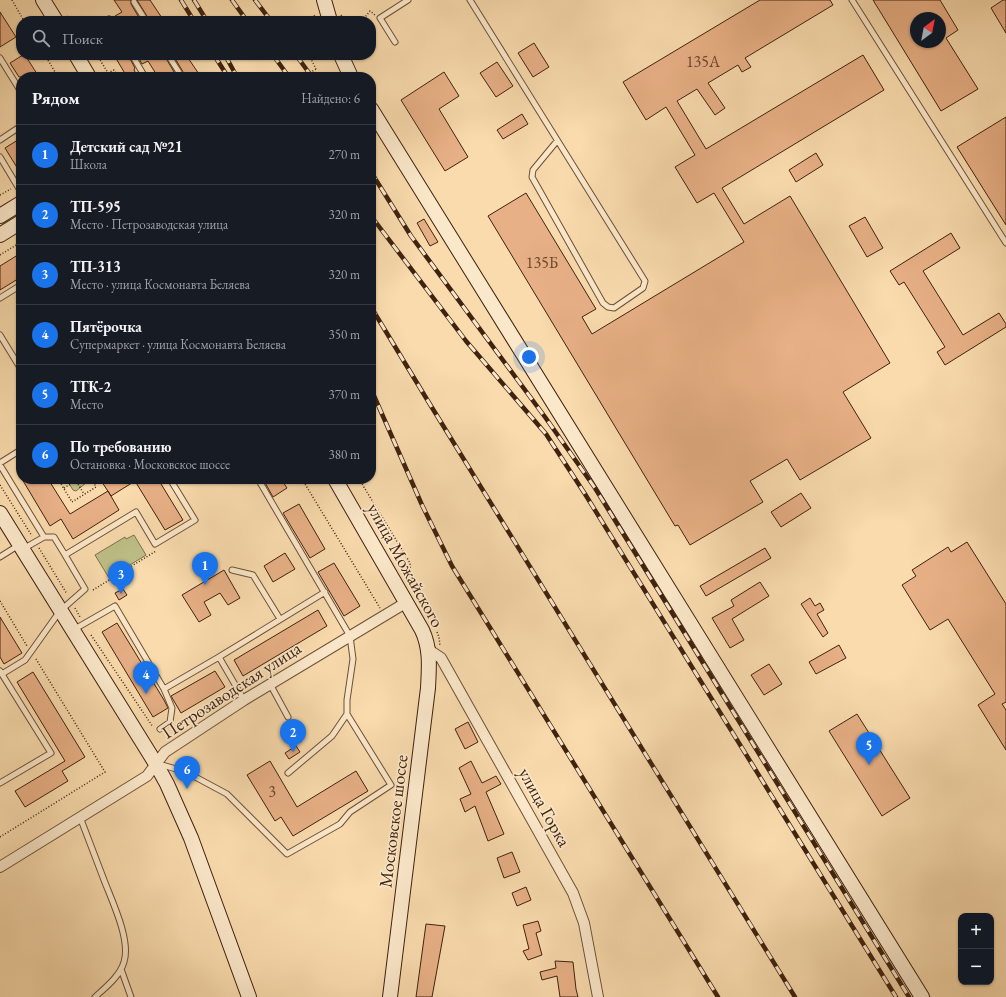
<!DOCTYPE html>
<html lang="ru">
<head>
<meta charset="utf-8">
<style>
  :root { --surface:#171b24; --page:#20242c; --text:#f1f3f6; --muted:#9ea1a6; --line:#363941; --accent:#1a73e8 }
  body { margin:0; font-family:"EB Garamond",serif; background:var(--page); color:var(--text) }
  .controls { position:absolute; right:12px; bottom:12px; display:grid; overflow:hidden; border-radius:8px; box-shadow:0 1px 3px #0004 }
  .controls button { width:36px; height:36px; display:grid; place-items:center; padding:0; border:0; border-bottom:1px solid var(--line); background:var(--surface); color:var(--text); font:20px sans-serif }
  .compass { position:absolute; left:910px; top:12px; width:36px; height:36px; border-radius:50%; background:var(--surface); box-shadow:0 1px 3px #0004; rotate:32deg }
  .you { position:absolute; left:529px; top:357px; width:14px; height:14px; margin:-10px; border:3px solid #fff; border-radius:50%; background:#1a73e8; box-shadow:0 0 0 6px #1a73e833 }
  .badge { display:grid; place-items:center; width:26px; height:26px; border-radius:50%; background:var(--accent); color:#fff; font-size:13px; font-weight:700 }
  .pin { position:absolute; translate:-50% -33px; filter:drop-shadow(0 1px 2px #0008) }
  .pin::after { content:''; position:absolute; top:21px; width:14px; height:12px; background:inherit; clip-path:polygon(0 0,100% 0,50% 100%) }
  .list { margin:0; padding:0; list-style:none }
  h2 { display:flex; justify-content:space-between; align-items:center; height:52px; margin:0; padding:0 16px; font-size:17px }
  h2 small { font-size:13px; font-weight:400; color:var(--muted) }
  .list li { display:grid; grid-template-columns:26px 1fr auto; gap:12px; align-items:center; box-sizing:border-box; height:60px; padding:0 16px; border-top:1px solid var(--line) }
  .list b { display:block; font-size:15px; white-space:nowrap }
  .list p { margin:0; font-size:13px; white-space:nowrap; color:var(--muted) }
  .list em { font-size:13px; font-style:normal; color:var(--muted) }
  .icon { flex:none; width:22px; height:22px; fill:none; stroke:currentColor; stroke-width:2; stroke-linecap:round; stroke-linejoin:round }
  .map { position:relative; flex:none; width:1006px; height:997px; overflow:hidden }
  .search { position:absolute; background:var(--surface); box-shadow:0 1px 3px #0004; left:16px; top:16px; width:360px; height:44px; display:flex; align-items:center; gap:10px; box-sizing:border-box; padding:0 14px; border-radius:16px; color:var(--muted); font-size:15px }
  .panel { position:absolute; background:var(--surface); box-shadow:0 1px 3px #0004; left:16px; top:72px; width:360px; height:412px; border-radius:16px }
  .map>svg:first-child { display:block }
</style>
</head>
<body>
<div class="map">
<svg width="1006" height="997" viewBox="0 0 1006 997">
  <rect width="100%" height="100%" fill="#f9dbad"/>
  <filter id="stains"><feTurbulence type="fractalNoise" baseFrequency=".005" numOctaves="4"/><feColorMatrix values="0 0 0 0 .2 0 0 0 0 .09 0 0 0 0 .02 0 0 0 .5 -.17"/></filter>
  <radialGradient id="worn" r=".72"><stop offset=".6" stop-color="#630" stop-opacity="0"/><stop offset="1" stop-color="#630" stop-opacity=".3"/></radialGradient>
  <path fill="#bec089" stroke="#7e714c" d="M66,479H85L86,483L76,491L73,490Z
    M134,535L146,555L109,578L95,555L125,537L126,539Z"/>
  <path fill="#e8b086" stroke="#3f220f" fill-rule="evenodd" d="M114,0H131V4L141,21H119L115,16L122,12Z
    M137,0H150L164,21H150Z
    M760,0H830L833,5L745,58L751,67L742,72L738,65L708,83L725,108L715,115L697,89L677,101L706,149L863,55L884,90L722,188L744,224L790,196L890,363L843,392L871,438L800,480L787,459L750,481L763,502L690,545L678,525L675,526L488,216L526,193L596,309L582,317L592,334L744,242L714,193L697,203L675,167L695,155L666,107L646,120L623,82Z
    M873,0H940L958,30L946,38L978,89L941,111ZM916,18H940V42H916Z
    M1003,0H1006V33L991,8Z
    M0,12L16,37L0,47Z
    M534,43L549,67L533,77L518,53Z
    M23,55H25L39,77H19L10,63Z
    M114,55H128L135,68L134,70L138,77H127Z
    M137,55H164L177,77H158L148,61L142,64Z
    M173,55H186L201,77H186Z
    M497,62L513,86L496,97L480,73Z
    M444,72L459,96L439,109L468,157L445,171L401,100Z
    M522,114L528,124L503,139L497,130Z
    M1006,117V225L957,147Z
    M21,138V174L5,148Z
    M816,153L823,165L796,182L789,170Z
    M865,217L883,248L867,257L849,226Z
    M424,219L438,242L430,246L417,223Z
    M951,233L960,248L923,271L963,335L999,313L1006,324V327L945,365L937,352L945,347L904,282L899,285L890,271Z
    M21,253V277L0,290V266Z
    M22,479H48L70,514L108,491L119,510L73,539L61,519L50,526Z
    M100,479H158L183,520L165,530L135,481L111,496Z
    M263,479H281L287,488L273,497Z
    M801,493L811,508L781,527L771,512Z
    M299,504L325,549L310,558L283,513Z
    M967,542L1006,604V702L1002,704L1006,710V750L978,705L995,694L948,619L930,630L902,585L916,576L912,570L948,547L951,552Z
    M765,548L771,558L706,596L700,586Z
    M285,553L295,569L273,582L264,566Z
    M334,563L360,606L344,616L318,572Z
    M224,570L240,598L228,605L220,593L204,602L211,615L199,622L182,595Z
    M760,582L769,596L732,619L744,640L730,648L712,618L734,606L731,600Z
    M123,589L127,595L119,600L115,593Z
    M810,598L815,606L820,603L824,610L817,614L828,633L823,637L801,604Z
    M318,610L327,626L243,676L234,660Z
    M0,617L22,653L4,664L0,657Z
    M117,623L164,700L168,708L153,717L102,632Z
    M839,645L846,658L816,674L809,662Z
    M769,664L782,684L764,695L751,675Z
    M215,671L225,687L181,713L171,696Z
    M33,672L85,757L62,771L68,781L25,807L15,791L65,761L17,682Z
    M857,714L910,798L882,816L829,731Z
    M468,722L478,742L465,749L455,729Z
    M296,746L300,752L289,759L285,753Z
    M270,761L297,807L356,771L368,791L293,836L281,817L275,821L247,775Z
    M471,761L482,783L496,776L501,784L486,792L504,834L488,841L475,806L465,812L460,799L471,794L459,768Z
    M512,852L520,872L504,878L497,858Z
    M526,887L531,900L517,906L512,893Z
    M538,921L541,931L536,933L542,955L528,960L523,951L529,949L523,925Z
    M426,924L445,926L432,997H416Z
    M555,961L573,962L576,989L578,997H560L557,976L542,980L540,972L556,968Z"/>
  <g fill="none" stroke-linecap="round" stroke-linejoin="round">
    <defs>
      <path id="lane" d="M470,0C528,94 587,187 645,281L643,288L614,308L608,307L603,303L532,177L533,170L557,141
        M852,0L1006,243
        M134,2L146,21
        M107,21L109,19L110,21
        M395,42L380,18L408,0
        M132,55L145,77
        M168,55L182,77
        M0,58L21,92
        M0,140L21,126
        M0,157L21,192
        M0,298L21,285
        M0,335L19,366
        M0,463L19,451L21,448
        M0,465L44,537
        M23,549L44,537H54L65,555
        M0,557L19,545
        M232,570L253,575L280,619
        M73,630L115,606L164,689L219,657L244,700
        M219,657L325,592
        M0,671L51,753L0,783
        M2,674L25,660L60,611L85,589L65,555L136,512L155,544L195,520L170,479
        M270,684L288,717
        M160,729L170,722L172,708L164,689
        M159,764L186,772L227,794L287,854L340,824L350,812L391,785L347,714V700L353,659L350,636L258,479
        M288,773L332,736L347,714
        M80,817C88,838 96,859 104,880C112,901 131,940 124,962C120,976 106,987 95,997
        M121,969L131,997"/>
      <path id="street" d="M429,650L441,658L573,893L584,923L598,997
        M0,867L147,776L165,752L244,700L407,602"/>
      <path id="secondary" d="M43,0L56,21
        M324,0L330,21
        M76,55L89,77
        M341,55L351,77
        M371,109L922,997
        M0,216L21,203
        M0,235L21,222
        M335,479L422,630C431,649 429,668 428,688L390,997
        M0,513L156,764L167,784L191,838L249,997"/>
    </defs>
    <use href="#lane" stroke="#6e5036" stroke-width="7"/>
    <use href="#street" stroke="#6e5036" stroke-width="12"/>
    <use href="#secondary" stroke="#3f220f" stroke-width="16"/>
    <path stroke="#3f220f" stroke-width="1.5" stroke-dasharray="1 2" stroke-linecap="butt" d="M12,0L24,21
      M341,15L346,21
      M67,16L70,21
      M303,21L316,15
      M362,21L370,11L375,15
      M45,55L58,77
      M97,55L108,73L114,70L118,77
      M309,55L316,69
      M0,195L11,189
      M0,255L21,242
      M58,479L72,502L96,487L92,479
      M75,479L84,494
      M302,479L380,608
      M359,479L410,563L411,587
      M0,485L32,536
      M64,488L79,479
      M39,548L67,594
      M93,590L156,551
      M0,601L27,646
      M75,608L80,617
      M437,632L439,637L440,646
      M91,635L153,727
      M176,726L232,695
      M0,837L105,772L36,659"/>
    <use href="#lane" stroke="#fbe8ca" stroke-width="5"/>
    <use href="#street" stroke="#fbe8ca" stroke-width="10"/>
    <use href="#secondary" stroke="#fbe8ca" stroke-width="14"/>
    <defs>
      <path id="rail" d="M181,0L194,21
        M194,0L207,21
        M232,0L247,21
        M255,0L271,21
        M214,55L228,77
        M225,55L237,77
        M273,55L289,77
        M296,55L312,77
        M371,172L411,236L545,417L595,488L909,997
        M371,216L466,341L546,434L585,494L896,997
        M371,307L431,406L795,997
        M371,389L422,505L452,566L718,997"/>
    </defs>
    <use href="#rail" stroke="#3f220f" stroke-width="4.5"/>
    <use href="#rail" stroke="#fbe8ca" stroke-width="3" stroke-dasharray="9" stroke-linecap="butt"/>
    <path stroke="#3f220f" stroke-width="1.5" stroke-dasharray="1 2" stroke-linecap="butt" d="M302,77L316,69"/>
  </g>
  <g text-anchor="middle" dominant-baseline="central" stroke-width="3.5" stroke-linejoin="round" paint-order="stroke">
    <g font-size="16" fill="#69462d">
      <text x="703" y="61">135А</text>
      <text x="542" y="262">135Б</text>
      <text x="272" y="791">3</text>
    </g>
    <g font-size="18" fill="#3f220f" stroke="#fbe8ca">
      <text transform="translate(406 565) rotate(61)">улица Можайского</text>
      <text transform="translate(231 690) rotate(-33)">Петрозаводская улица</text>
      <text transform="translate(545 807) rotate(61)">улица Горка</text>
      <text transform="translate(393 821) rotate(-83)">Московское шоссе</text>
    </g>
  </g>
  <rect width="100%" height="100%" filter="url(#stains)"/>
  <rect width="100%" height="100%" fill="url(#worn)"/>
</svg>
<div class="controls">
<button>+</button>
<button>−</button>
</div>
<svg class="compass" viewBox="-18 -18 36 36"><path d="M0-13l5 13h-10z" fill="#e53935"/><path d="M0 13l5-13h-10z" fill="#9ea1a6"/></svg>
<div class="you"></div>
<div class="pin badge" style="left:205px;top:585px">1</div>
<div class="pin badge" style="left:293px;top:752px">2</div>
<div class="pin badge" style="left:121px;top:594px">3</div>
<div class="pin badge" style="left:146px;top:694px">4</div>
<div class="pin badge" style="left:869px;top:765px">5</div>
<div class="pin badge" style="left:187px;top:789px">6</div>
<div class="search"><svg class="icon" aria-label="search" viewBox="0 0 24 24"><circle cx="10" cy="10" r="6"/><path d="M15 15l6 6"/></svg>Поиск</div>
<section class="panel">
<h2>Рядом<small>Найдено: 6</small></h2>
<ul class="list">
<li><span class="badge">1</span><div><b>Детский сад №21</b><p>Школа</p></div><em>270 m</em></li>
<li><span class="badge">2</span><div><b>ТП-595</b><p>Место · Петрозаводская улица</p></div><em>320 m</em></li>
<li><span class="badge">3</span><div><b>ТП-313</b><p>Место · улица Космонавта Беляева</p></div><em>320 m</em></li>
<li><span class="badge">4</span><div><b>Пятёрочка</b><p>Супермаркет · улица Космонавта Беляева</p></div><em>350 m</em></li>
<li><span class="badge">5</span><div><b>ТГК-2</b><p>Место</p></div><em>370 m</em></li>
<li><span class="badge">6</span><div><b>По требованию</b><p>Остановка · Московское шоссе</p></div><em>380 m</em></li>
</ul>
</section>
</div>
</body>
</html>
